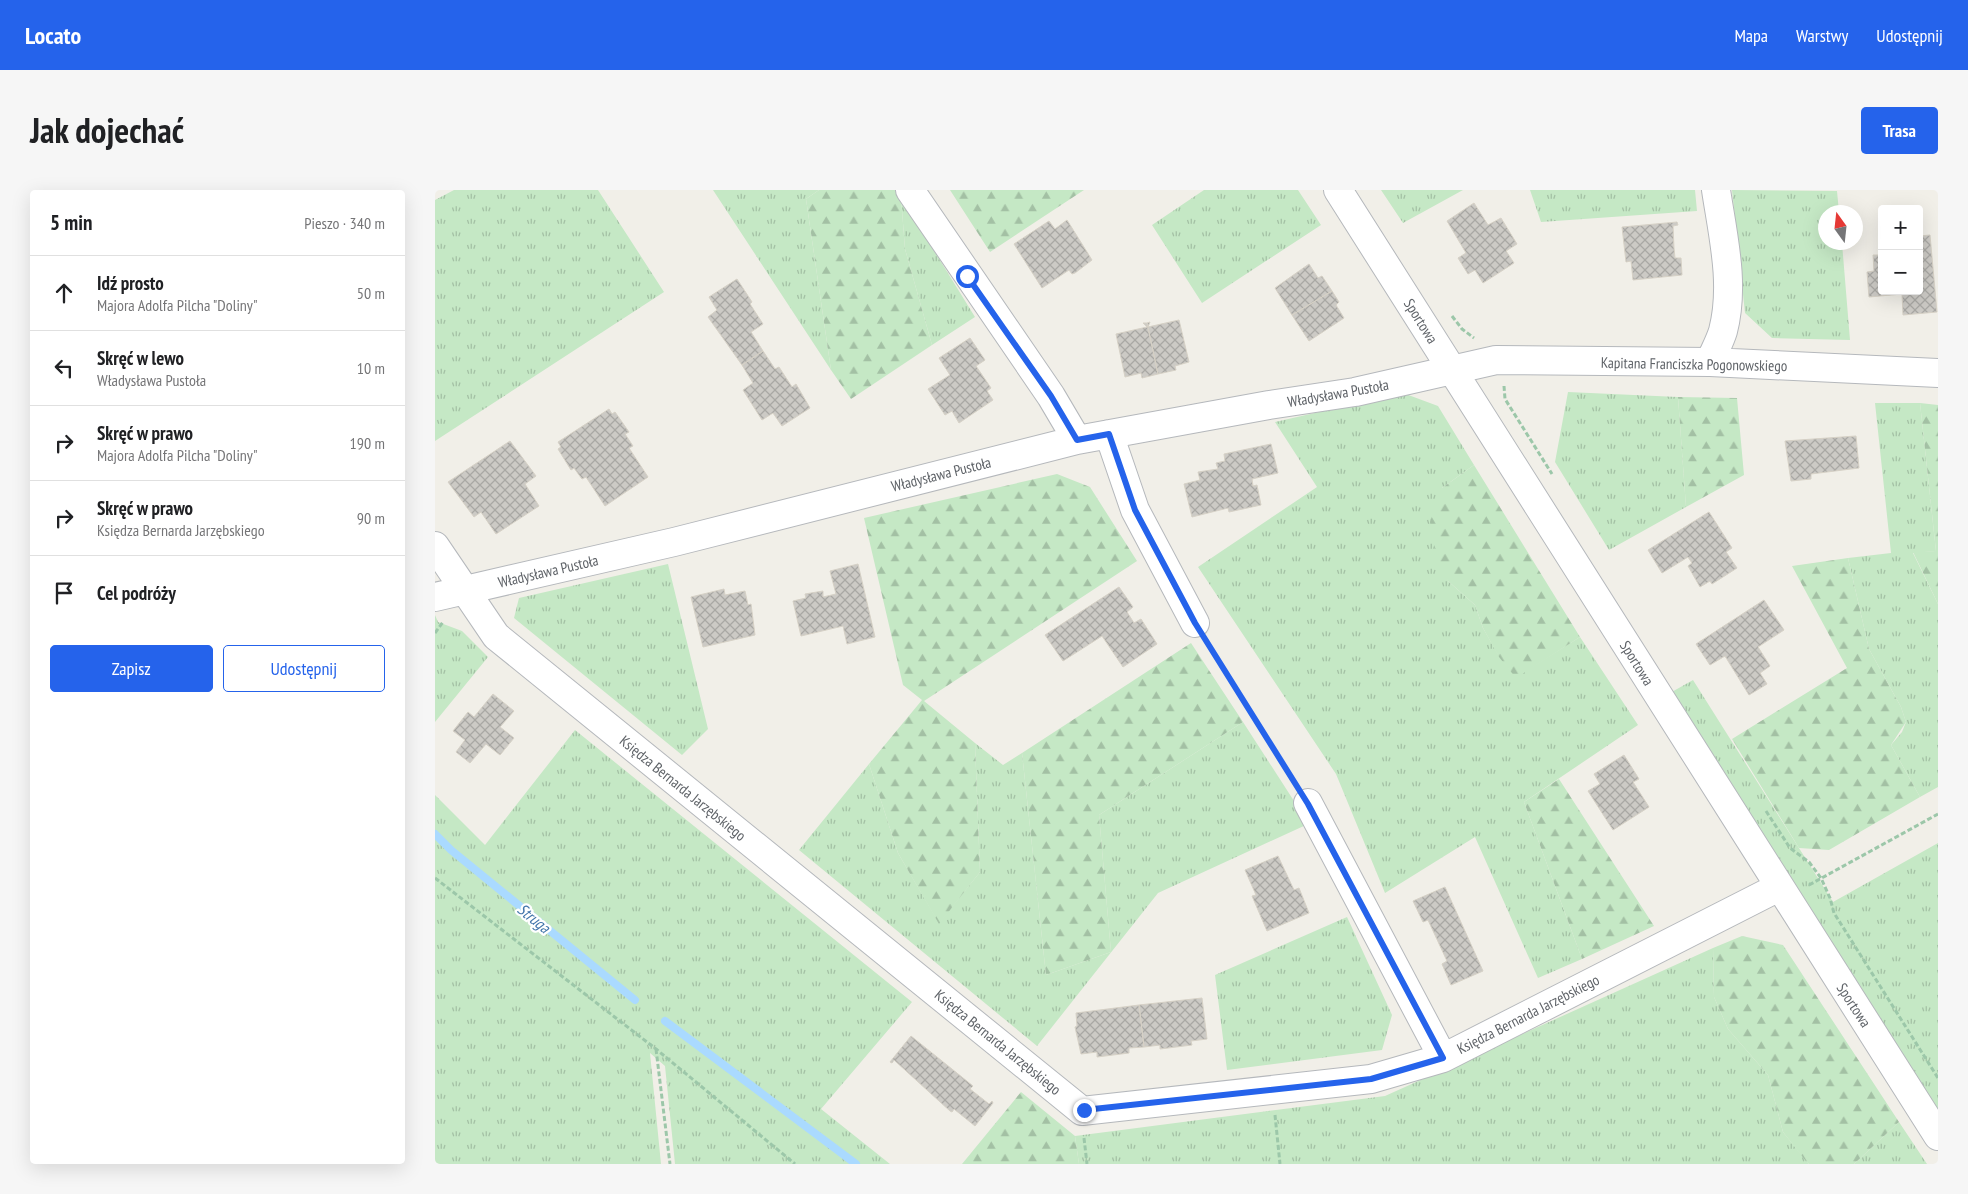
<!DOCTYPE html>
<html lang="pl">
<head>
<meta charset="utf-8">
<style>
  :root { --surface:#fff; --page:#f6f6f6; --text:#202124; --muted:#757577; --line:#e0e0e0; --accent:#2563eb }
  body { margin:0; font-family:"PT Sans Narrow",sans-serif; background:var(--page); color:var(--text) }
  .controls { position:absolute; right:15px; top:15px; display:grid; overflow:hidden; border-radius:5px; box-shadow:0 5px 20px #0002 }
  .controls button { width:45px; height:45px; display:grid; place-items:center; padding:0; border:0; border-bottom:1px solid var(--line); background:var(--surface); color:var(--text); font:25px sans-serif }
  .compass { position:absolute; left:1383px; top:15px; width:45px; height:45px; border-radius:50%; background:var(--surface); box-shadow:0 5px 20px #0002; rotate:345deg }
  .stop { position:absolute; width:15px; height:15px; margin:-11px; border:4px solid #2563eb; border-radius:50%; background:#fff }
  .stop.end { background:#2563eb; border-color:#fff; box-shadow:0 1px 5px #0008 }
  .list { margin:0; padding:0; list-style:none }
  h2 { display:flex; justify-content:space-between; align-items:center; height:65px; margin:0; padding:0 20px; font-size:21px }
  h2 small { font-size:16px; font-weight:400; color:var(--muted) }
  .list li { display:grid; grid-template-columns:32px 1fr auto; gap:15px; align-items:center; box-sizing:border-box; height:75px; padding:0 20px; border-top:1px solid var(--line) }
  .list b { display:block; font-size:19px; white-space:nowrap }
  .list p { margin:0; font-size:16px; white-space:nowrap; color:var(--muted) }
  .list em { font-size:16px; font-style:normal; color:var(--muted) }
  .actions { display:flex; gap:10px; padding:15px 20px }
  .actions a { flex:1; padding:11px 0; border:1px solid var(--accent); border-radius:5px; text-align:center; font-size:18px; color:var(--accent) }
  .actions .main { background:var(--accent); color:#fff }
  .icon { flex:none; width:28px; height:28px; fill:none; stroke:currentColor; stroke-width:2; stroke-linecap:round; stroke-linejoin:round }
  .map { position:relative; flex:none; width:1503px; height:974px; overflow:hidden; border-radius:5px }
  header { display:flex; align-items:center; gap:30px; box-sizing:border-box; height:70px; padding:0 25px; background:var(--accent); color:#fff }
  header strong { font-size:24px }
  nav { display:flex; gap:28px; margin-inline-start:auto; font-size:18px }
  .intro { display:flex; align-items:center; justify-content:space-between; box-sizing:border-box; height:120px; padding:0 30px }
  h1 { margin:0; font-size:35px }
  .button { padding:12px 22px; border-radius:5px; background:var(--accent); color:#fff; font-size:18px; font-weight:700 }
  main { display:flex; gap:30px; padding:0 30px }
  aside { flex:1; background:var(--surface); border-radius:5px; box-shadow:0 5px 20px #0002 }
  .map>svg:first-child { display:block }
</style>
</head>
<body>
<header>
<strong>Locato</strong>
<nav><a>Mapa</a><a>Warstwy</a><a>Udostępnij</a></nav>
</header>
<div class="intro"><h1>Jak dojechać</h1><a class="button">Trasa</a></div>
<main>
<aside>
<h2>5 min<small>Pieszo · 340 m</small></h2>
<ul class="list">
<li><svg class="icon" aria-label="ahead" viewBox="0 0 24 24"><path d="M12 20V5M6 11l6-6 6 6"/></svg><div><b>Idź prosto</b><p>Majora Adolfa Pilcha &quot;Doliny&quot;</p></div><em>50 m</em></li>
<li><svg class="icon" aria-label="left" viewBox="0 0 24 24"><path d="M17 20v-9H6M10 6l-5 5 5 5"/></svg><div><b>Skręć w lewo</b><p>Władysława Pustoła</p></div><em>10 m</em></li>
<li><svg class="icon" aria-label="right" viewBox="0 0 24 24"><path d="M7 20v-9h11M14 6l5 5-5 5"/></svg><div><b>Skręć w prawo</b><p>Majora Adolfa Pilcha &quot;Doliny&quot;</p></div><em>190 m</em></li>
<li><svg class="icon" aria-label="right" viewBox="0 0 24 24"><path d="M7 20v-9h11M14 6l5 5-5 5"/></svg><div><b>Skręć w prawo</b><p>Księdza Bernarda Jarzębskiego</p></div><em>90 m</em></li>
<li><svg class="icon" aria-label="arrive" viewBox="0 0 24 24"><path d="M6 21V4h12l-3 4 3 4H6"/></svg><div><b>Cel podróży</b></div></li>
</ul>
<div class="actions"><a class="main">Zapisz</a><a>Udostępnij</a></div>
</aside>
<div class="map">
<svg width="1503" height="974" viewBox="0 0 1503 974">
  <defs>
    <pattern id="grass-tufts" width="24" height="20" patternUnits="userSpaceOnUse" patternTransform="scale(1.25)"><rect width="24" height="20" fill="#c5e8c5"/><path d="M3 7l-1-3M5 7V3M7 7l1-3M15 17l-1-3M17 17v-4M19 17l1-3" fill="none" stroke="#a3c0a4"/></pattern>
    <pattern id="forest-firs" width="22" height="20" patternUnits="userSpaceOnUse" patternTransform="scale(1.25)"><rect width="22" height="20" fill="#c5e8c5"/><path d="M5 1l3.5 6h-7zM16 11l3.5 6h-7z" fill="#a3c0a4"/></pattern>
    <pattern id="building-cross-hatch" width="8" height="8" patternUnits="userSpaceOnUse" patternTransform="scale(1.25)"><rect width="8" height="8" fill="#cccac5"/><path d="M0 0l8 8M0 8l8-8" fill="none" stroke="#a9a8a4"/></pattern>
  </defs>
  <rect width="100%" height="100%" fill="#f1efe8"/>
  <path fill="url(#grass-tufts)" d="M19,0H163L229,102L0,251V10Z
    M278,0H384L371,9L396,180Z
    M769,0H863L886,35L767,113L717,35Z
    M946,0H1028L968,33Z
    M1095,0H1260L1262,21L1106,32Z
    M1297,0L1402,1L1404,22H1390V52L1407,53L1415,150L1337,148L1310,123Z
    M466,7L540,127L497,155L470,59Z
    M1133,202L1243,207L1251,317L1174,360L1120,272Z
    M968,203L1003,216L1039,275L1007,298L1013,391L1040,415L1048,438L1064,466L1081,487L1145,447L1203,535L1089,612L1147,769L1103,788L1040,647L950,703L901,584L763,377L882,297L840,232Z
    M1440,213H1485L1501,361L1478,363L1503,414V597L1485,607L1456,555L1467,542L1471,532L1466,517L1434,459L1413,368L1456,363Z
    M233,374L273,539L247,565L79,428L84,408Z
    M0,425L3,432L27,441L53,467L0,532Z
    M1258,490L1398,712L1503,653V921L1235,503Z
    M808,532L859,611L871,635L723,703L602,856L364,660L434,574L463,663L504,733L545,682L540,553L568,575L587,563L611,785L676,762L664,625Z
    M140,540L477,812L386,919L455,974H240L230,876L215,863L226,974H0V605L50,655Z
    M912,727L957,825L947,860L792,880L780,785Z
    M1278,758L1279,807L1293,839L1333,885L1348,942L1374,974H644L640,946L950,906Z
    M1464,932L1492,974H1419Z"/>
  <path fill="url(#forest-firs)" d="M384,0H462L466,7L470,59L497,155L416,209L396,180L371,9Z
    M515,0H649L555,62Z
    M1243,207L1302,208L1309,285L1251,317Z
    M1485,213L1503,215V414L1478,362L1501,361Z
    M1039,275L1145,447L1081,488L1064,467L1048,438L1040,415L1013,391L1001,365L995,332L1007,298Z
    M622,284L655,297L702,371L489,511L540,553L545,682L504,734L463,663L434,574L487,510L468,495L429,328Z
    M1413,368L1434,459L1466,517L1471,532L1456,555L1485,607L1394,660L1364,658L1297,549L1412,478L1357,376Z
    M756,453L808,532L664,625L676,762L611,785L587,563Z
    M1124,589L1219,736L1147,769L1089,612Z
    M1307,746L1348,755L1464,932L1419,974H1374L1370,970L1348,942L1333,885L1293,839L1279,807L1278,758Z
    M586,902L640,946L644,974H527Z"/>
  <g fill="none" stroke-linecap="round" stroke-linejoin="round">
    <path stroke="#aadaff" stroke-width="8" d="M0,644L16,660L200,810
      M230,831L421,974"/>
  </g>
  <path fill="url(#building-cross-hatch)" stroke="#d6d1c6" d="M1039,13L1053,35L1066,28L1082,54L1071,61L1079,73L1048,93L1040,80L1033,84L1023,68L1031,63L1012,31Z
    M632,30L657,70L640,83L637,84L634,80L607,98L579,54L614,31L620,39Z
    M1242,32L1243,35L1238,36L1239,58L1240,68H1246L1247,85L1198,90L1196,71L1191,72L1187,37Z
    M1495,45L1502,122L1468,125L1467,104L1434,107L1432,82L1439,81L1438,65H1447V101H1484V46Z
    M874,74L883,88L887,86L897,101L857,125L840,98Z
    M302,89L317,112L315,114L328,134L316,142L328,161L307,175L273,127L282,120L274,107Z
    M897,101L904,112L901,115L909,128L874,151L857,125Z
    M744,130L754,172L740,176L741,180L723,184L712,133L715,132L713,137Z
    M708,133H712L723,184L707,188L706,183L690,187L681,144L712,137Z
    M535,148L550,170L541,176L556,198L552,201L558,210L524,233L517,221L510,225L493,199L515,185L504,168Z
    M328,161L340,179L344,177L357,197L361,194L375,218L347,236L338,223L327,230L308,200L318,193L307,175Z
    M174,219L177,224L180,222L194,242L190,244L198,256L194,258L213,287L170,316L151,287L147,289L139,278L136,280L123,259L126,257L123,252Z
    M1421,246L1424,278L1376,284V289L1356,291L1350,251Z
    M75,251L101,286L90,294L104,316L61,344L46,322L39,327L13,292Z
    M836,254L843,283L817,289L818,296L822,295L826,315L794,322L793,318L757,327L749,294L765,290L763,282L783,279L781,273L790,271L789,264Z
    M1274,322L1297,358L1291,362L1302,378L1277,394L1275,391L1265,397L1253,376L1257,373L1253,367L1227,383L1213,360Z
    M423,374L440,447L412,454L408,436L366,446L358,411L371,408L370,404L388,401V407L401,404L395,381Z
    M684,397L698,417L692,422L699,433L706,429L722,454L688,477L667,446L628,471L610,445Z
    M289,399L290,405L310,401L313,415L316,414L320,445L268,457L256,407Z
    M1329,410L1349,440L1323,457L1335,476L1325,483L1332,494L1314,505L1290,466L1275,475L1261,454Z
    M58,504L79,521L65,537L79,548L65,565L51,554L35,573L21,562L30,550L18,541L33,522L39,527Z
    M1189,565L1204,589L1198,592L1214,617L1178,640L1153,601L1165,594L1159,584Z
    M843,666L859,700L864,698L874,723L832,741L817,706L821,705L810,680Z
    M1010,697L1048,781L1016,795L1007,774L1012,771L993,730L988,732L978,711Z
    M767,808L772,849L756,851L757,855L725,859V855L709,857L704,815Z
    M704,815L709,857L694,858V863L662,867V862L646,864L640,837L642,836L641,823Z
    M476,846L538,896L535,899L554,914L557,911L558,913L540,936L519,919L517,922L515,921L459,870L457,873L455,872Z"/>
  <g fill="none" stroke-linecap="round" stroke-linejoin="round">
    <defs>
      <path id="minor" d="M475,0L616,206L642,250
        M903,0L1503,946
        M1275,172C1279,162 1285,151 1288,141C1300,95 1288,46 1281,0
        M674,244L700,320L760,433
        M0,356L61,446L647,921L936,889L1008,868L1344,697
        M0,407L239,352L642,250L834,215L920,202L1061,170L1275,172L1503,183
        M873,613L1008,868"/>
    </defs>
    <use href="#minor" stroke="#b5b8bc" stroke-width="30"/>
    <path stroke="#9cc7a9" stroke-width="3" stroke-dasharray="5 2.5" stroke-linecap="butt" d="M1017,126L1027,139L1039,148
      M1069,196L1070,209L1117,284
      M0,443L8,432
      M774,455L859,592
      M1331,621L1355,658L1374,672L1386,688L1395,708L1399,723L1503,888
      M0,688L221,859L360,974
      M1374,695L1503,624
      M221,859L235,974
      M840,925L845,974
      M649,948L652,974"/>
    <use href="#minor" stroke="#fff" stroke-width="28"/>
  </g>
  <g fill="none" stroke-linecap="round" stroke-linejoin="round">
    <path stroke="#2563eb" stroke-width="6" d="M532,86L616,206L642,250L674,244L700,320L760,433L873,614L1008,868L936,889L649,920"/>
  </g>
  <g text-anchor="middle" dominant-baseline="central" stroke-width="4.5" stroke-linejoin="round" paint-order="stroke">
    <g font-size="15" fill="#5f6368" stroke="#fff">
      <text transform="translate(986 131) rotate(58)">Sportowa</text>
      <text transform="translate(1259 174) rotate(1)">Kapitana Franciszka Pogonowskiego</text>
      <text transform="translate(903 203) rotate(-10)">Władysława Pustoła</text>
      <text transform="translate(506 284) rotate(-14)">Władysława Pustoła</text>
      <text transform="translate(113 381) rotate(-13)">Władysława Pustoła</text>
      <text transform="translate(1202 473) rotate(58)">Sportowa</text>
      <text transform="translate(248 598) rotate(39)">Księdza Bernarda Jarzębskiego</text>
      <text transform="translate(1419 815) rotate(57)">Sportowa</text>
      <text transform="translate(1093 824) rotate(-27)">Księdza Bernarda Jarzębskiego</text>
      <text transform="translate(563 852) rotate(39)">Księdza Bernarda Jarzębskiego</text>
    </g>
    <g font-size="16" font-style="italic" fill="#4174aa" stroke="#fff">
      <text transform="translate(99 728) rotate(39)">Struga</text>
    </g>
  </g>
</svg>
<div class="controls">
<button>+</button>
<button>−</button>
</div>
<svg class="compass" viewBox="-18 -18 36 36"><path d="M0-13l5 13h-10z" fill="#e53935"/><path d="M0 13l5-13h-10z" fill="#757577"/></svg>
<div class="stop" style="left:532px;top:86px"></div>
<div class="stop end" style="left:649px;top:920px"></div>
</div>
</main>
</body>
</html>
